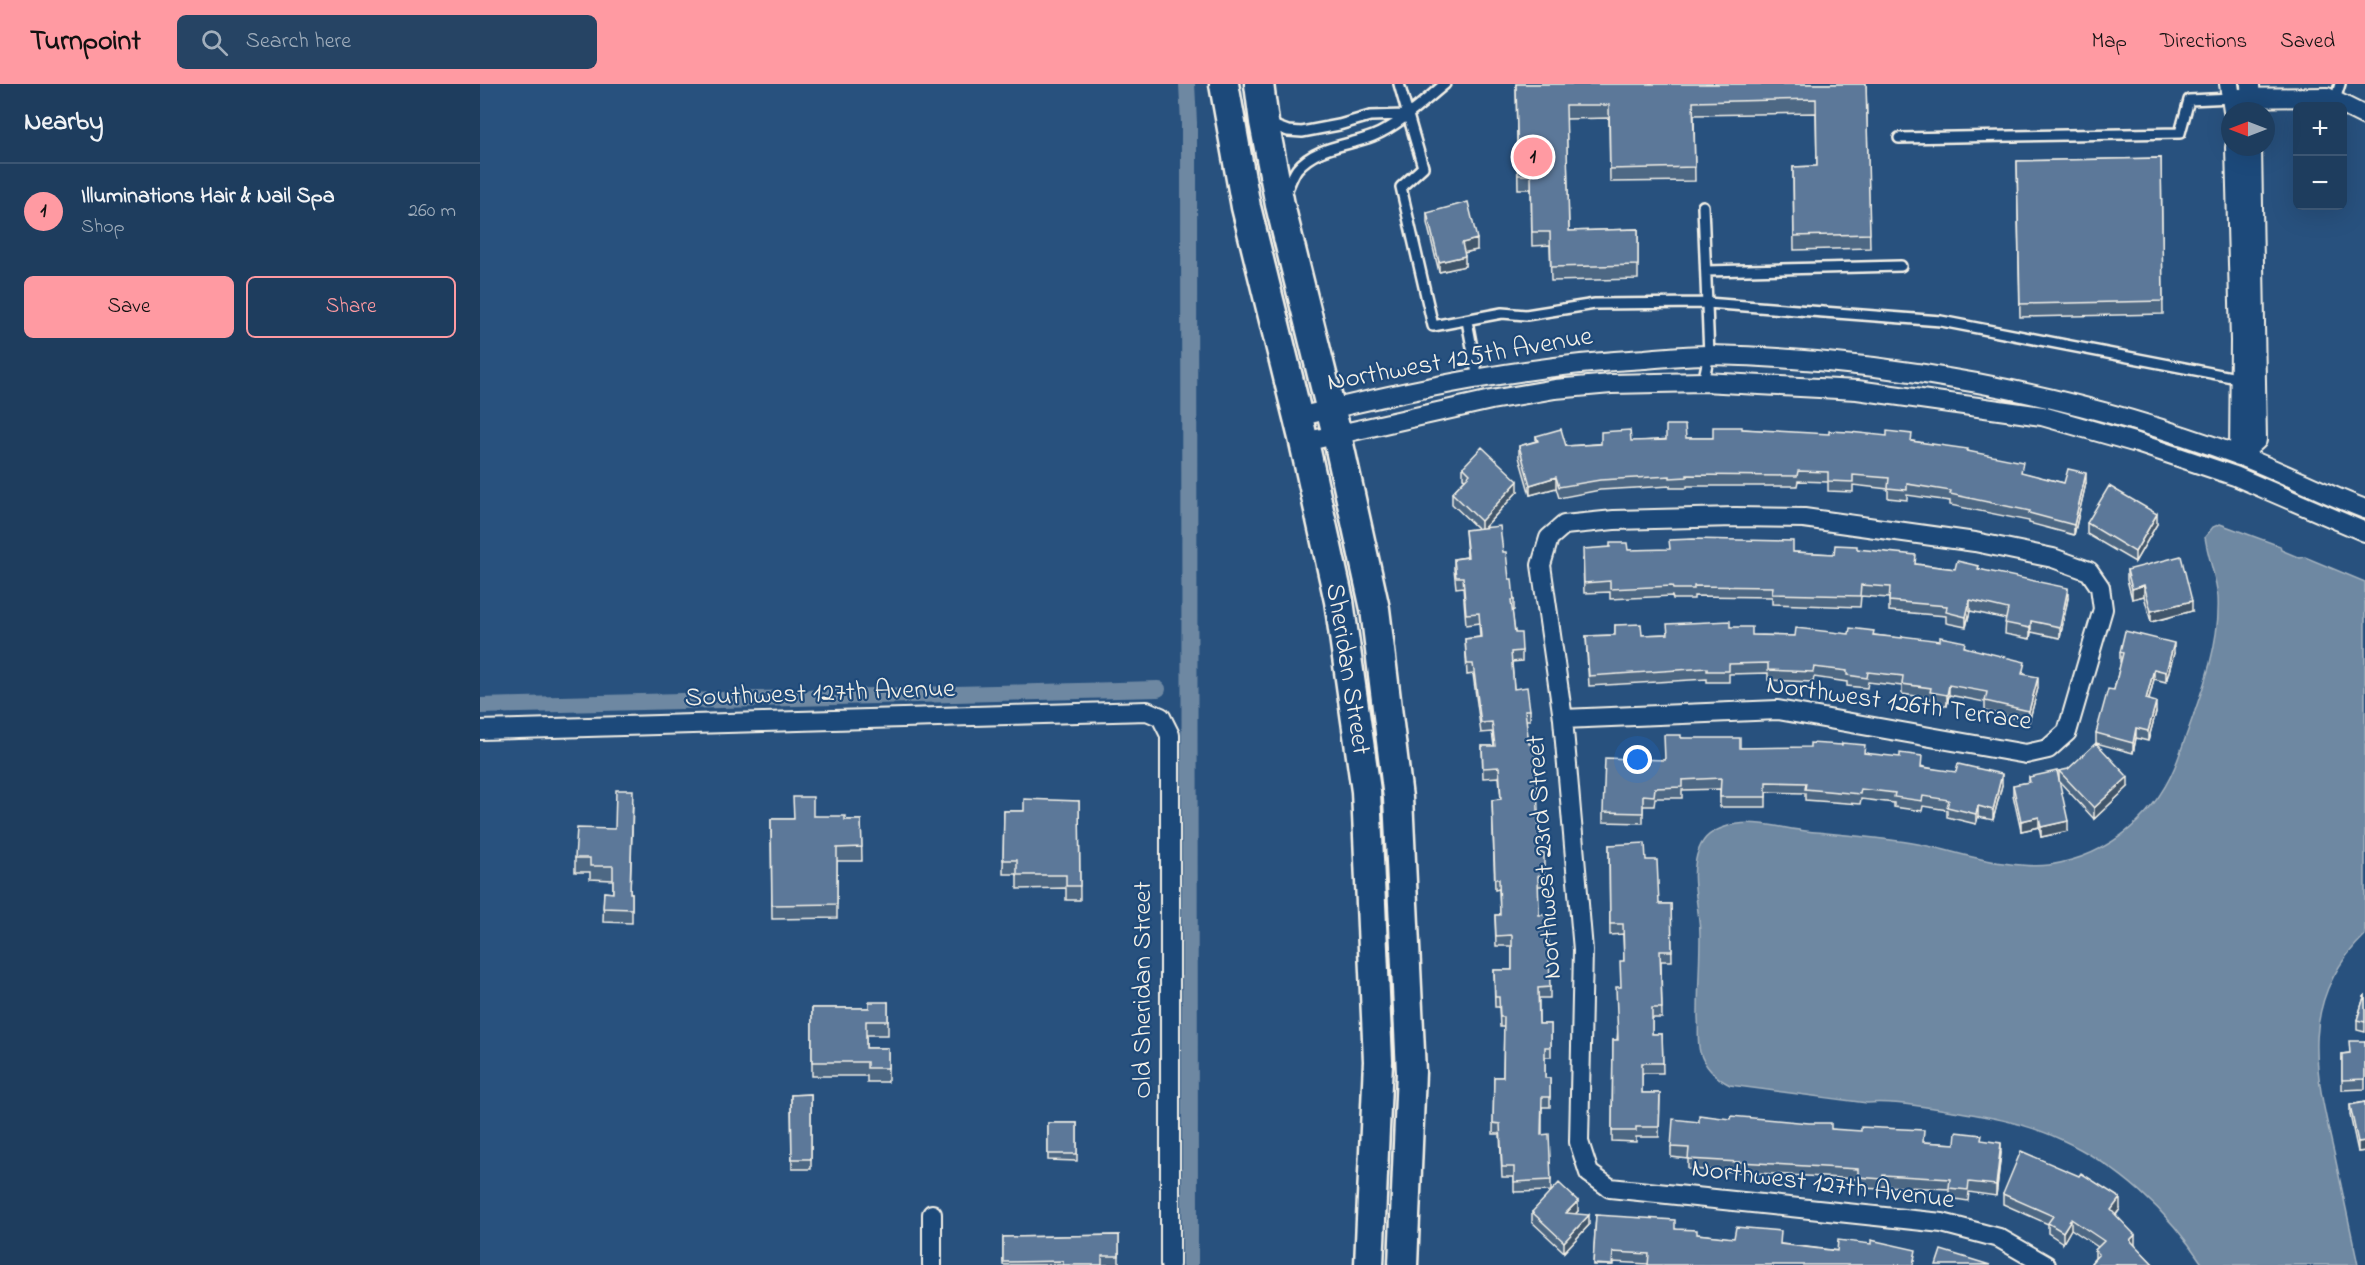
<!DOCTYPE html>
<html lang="en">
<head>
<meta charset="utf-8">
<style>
  :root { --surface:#1e3d5e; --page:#264464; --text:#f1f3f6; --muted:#a1aebc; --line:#3c5673; --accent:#ff9aa2 }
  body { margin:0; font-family:"Indie Flower",sans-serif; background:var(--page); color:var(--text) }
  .controls { position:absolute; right:18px; top:18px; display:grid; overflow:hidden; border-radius:9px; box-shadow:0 6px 24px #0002 }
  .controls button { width:54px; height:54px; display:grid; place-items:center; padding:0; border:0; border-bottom:2px solid var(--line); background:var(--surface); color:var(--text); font:30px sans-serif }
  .compass { position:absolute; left:1741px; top:18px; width:54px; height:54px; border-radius:50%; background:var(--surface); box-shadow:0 6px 24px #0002; rotate:270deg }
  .you { position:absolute; left:1158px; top:676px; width:21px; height:21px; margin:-15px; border:4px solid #fff; border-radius:50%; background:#1a73e8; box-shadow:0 0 0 9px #1a73e833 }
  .badge { display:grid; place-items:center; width:39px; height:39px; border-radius:50%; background:var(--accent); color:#111; font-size:20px; font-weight:700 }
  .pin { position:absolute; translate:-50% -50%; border:3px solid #fff; box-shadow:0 2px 6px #0006 }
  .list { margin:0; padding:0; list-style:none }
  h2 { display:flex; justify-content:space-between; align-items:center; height:78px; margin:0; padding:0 24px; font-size:26px }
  h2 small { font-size:20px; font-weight:400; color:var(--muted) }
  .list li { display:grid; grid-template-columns:39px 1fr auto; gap:18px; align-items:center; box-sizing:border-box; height:96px; padding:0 24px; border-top:2px solid var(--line) }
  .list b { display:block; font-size:22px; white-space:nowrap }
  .list p { margin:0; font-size:20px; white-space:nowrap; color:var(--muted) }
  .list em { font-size:20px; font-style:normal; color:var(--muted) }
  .actions { display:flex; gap:12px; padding:18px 24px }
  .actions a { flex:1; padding:14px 0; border:2px solid var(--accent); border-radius:9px; text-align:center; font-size:21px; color:var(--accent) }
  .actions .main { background:var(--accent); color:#111 }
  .icon { flex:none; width:33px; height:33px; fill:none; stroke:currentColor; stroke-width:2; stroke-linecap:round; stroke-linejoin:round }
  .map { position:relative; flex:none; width:1885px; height:1181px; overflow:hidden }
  header { display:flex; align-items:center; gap:36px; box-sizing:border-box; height:84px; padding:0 30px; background:var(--accent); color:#111 }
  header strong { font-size:28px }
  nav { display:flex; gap:33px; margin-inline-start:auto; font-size:21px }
  .search { width:420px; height:54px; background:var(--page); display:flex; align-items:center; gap:15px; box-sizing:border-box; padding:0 21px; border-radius:9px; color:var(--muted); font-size:22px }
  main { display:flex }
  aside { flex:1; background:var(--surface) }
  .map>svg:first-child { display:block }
</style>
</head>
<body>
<header>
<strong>Turnpoint</strong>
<div class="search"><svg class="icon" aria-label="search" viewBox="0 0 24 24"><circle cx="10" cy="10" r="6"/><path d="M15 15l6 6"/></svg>Search here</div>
<nav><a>Map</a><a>Directions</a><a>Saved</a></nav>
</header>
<main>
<aside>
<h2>Nearby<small></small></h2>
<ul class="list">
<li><span class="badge">1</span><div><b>Illuminations Hair &amp; Nail Spa</b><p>Shop</p></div><em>260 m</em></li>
</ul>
<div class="actions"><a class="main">Save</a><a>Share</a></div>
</aside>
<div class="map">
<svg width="1885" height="1181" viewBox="0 0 1885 1181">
  <rect width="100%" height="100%" fill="#28517e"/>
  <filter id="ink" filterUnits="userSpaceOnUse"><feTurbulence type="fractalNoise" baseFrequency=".0167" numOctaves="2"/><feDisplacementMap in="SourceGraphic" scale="12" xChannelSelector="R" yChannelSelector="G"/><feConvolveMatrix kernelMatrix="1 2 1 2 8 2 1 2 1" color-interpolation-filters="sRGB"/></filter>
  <g filter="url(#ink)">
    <path fill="#6e88a2" stroke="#a4b2be" stroke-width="1.5" d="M1740,440L1800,462L1801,466L1820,474L1825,473L1885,498V851C1816,918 1836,991 1855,1073C1863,1109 1870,1145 1878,1181H1723C1688,1127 1639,1082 1580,1055C1543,1038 1501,1031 1460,1025C1436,1022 1412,1017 1387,1019L1250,1001C1236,994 1225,984 1220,968C1217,957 1219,944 1218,933C1218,905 1220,878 1220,851C1220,823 1208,792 1219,765C1224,752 1233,747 1245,743C1271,734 1300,744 1326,747C1363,751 1401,753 1438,760C1466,765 1494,775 1523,779C1537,781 1555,783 1569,781C1630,772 1679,730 1699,672C1716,622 1741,566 1738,513C1736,492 1728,474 1725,453L1733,443Z"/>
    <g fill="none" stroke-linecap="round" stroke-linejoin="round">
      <path stroke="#6e88a2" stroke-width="16" d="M707,0L709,39L710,1181
        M0,622L678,605"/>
      <defs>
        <path id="service" d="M919,0L943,83L921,103L953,242L1022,229L1046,231L1115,220L1227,219L1461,237L1762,295
          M1855,16L1860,0
          M789,40L808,47L822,48L859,41L890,32L925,31
          M1419,54L1700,49L1709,16L1752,14
          M805,110C809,102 812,92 817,85C836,62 868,62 893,52C918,42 944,17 965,0
          M1223,122L1229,271L1223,298
          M1226,187L1421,182
          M987,237L998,295"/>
        <path id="minor" d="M1749,0L1753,27
          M1770,0L1771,27
          M1752,14L1847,13L1885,32
          M1755,63L1760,257L1759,372
          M818,333C932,305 1047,281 1165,275C1187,273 1209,271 1231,271C1410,275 1590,309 1758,371C1801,387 1842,409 1885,425
          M824,358L1011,316L1075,305L1131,300L1223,298L1377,306L1562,332L1657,359L1755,392L1885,448
          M1759,372L1777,356L1772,63
          M1083,635L1298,626L1546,670L1568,665L1587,648L1623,525L1620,503L1609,487L1573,474L1495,458L1324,434L1255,433L1134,436L1084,441L1069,454L1061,481L1083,635L1103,866L1099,1058L1109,1089L1130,1104L1462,1139L1519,1154L1566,1181
          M0,646L667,627L681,633L690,651V1181
          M452,1181V1130"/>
        <path id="primary" d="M744,0L766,123L824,358L859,517L886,707L898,977L889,1181
          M779,0L784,38L800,121L857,351L895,525L918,714L931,988L923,1181"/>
      </defs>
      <use href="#service" stroke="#f4f1e8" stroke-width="14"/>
      <use href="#minor" stroke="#f4f1e8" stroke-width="22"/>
      <use href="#primary" stroke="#f4f1e8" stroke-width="33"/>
      <use href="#service" stroke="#1f4a7a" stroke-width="9"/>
      <use href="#minor" stroke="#1f4a7a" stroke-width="18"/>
      <use href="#primary" stroke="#1f4a7a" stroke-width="28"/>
    </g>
    <path fill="#4e6784" stroke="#f4f1e8" stroke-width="1.5" d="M1036,0H1386L1390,164L1314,166L1313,83L1337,82L1336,29L1214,31L1215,97L1130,98L1129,34L1086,35L1089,147L1158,145V195L1071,197L1070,161L1052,162L1051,105H1038Z
      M1681,74L1683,230L1540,233L1537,77Z
      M947,129L997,166L984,169L985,182L959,188L947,139Z
      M1262,345L1432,357L1488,367L1543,389L1584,399H1606L1594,451L1549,439V437L1470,421V417L1427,411V416L1408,414V405L1373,401V408L1348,407V398L1318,397L1317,402H1207V404H1190V402L1120,406L1079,414L1076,404L1050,411L1039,373V362L1056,357V352L1086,362L1206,354H1233Z
      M983,383L1038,407L1004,444L1023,468L1034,516V526L1032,527L1035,549L1042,567V577L1032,578L1034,605L1050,626V636H1046L1060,769L1064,792V802H1058L1059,831L1070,903V914H1059V940H1071V973H1065V994H1070V1023H1062V1051L1071,1096V1107L1034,1108V1093H1022L1020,1050H1013L1014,993H1023L1024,943H1020L1019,923H1015L1014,886H1032V862H1016L1015,831H1020L1019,805L1015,806L1012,716L1021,715L1019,693L1003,694L1002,662H1014L1012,648L1001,649L993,590L987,591L985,555L1000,553L999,539L986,541L983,503L976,504L974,485V475L987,473L985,446L998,445L972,420V409L985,395L983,394Z
      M1607,439L1677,440L1655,478L1607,450Z
      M1130,463L1148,466L1313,468L1354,470L1377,465L1436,480L1475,485H1499L1588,514L1580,554L1551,548L1550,555L1525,550L1526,535L1490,527L1486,543L1466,539V532L1409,527V514L1381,512L1380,523L1292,520V513L1214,512V515H1193L1192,512L1130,515V508L1104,509L1103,475Z
      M1647,486L1712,527L1671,538L1664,512L1652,515L1647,496Z
      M1135,541L1162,551L1187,550L1250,543L1272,551L1315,552L1369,550L1394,551L1485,563L1545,589V590L1558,604L1549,638L1505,627V618L1469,611L1467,622L1450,618V614L1422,610V602L1388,598L1387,604L1367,602V598L1334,593L1333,598L1288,596V589L1249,590V598H1227V595L1109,602L1106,552L1135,551Z
      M1640,568L1694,569L1686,598L1674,595L1669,616L1676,628L1668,657L1656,654L1653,669L1616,659V649L1634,606L1641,578H1640Z
      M1201,654L1260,664L1385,669L1522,701L1513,736L1498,733L1496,740L1467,733V726L1443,722L1442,727L1414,723V719L1381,715L1380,720L1325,716V709L1286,708V723H1240V705L1202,706V714H1175L1174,722H1163V739L1123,738V728L1184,676Z
      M1579,687L1648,703L1614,735L1579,697Z
      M1549,693L1588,747L1561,753L1559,743L1541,747L1533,711V701L1549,698Z
      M599,717L600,816H586V804L537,805V790H523L524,727H544Z
      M153,720L150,809H152V839L123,838L124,808L133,809V796L110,795V788H95V774L135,745Z
      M333,732L365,736H381L382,777H357V834L292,835L291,735H313Z
      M1129,761L1166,776L1179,820H1191L1192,877H1181L1182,934H1172V950H1182L1183,989H1162V1009H1180L1179,1053H1156V1058L1132,1057L1133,956H1137L1144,877L1143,850L1130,851Z
      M1885,910V948L1877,946V936Z
      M408,918V951H386V964H408V998H387V992H332V924H389Z
      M1885,957V1005L1862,1006V970L1869,969Z
      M331,1010V1085H312L311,1011Z
      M1885,1018V1067L1878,1068L1870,1031V1021Z
      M1219,1038L1351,1045L1443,1058L1475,1060L1502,1057L1521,1069L1516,1112L1489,1108L1488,1117L1469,1114V1105L1403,1102L1402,1105L1378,1104V1095L1208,1085V1075L1191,1073V1063Z
      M568,1039H597V1077L568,1076Z
      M1523,1110L1640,1125L1636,1131L1655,1162L1674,1181H1611V1179L1615,1174V1166L1618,1163L1591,1145L1583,1159L1568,1149V1140L1523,1120Z
      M1098,1127L1095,1130L1109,1141L1084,1168L1052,1138V1128Z
      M1116,1131L1195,1145L1217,1150L1436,1176L1168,1180L1133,1178V1181H1113Z
      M639,1151V1181H523V1153Z"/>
    <path fill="#40546b" stroke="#f4f1e8" stroke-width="1.5" d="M997,155V166L982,169V159Z
      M985,172V182L959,188V178Z
      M1606,389V399L1594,451V441Z
      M1076,393V404L1050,411V401Z
      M1038,397V407L1001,447V437Z
      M1677,430V440L1655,478V468Z
      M1664,501V512L1652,515V505Z
      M1588,504V514L1580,554V543Z
      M1490,516V527L1486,543V533Z
      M1712,517V527L1671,538V527Z
      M1551,537V548L1550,555V544Z
      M1694,559V569L1686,598V588Z
      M1674,585V595L1666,626V615Z
      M1558,593V604L1549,638V627Z
      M1469,601V611L1467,622V611Z
      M1676,618V628L1668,657V647Z
      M1656,644V654L1653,669V659Z
      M1522,690V701L1513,736V726Z
      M1648,693V703L1614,735V724Z
      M1498,722V733L1496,740V730Z
      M1559,733V743L1541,747V737Z
      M1588,737V747L1561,753V743Z
      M1885,1057V1067L1878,1068V1058Z
      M1521,1059V1069L1516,1112V1101Z
      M1640,1114V1125L1631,1137V1126Z
      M1098,1117V1127L1086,1140V1129Z
      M1109,1131V1141L1084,1168V1158Z
      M1591,1135V1145L1583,1159V1148Z
      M1655,1151V1162L1650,1156Z"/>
    <path fill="#5b7899" stroke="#f4f1e8" stroke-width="1.5" d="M1036,0H1386L1390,150L1314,152L1313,83L1337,82L1336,15L1213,18L1215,83L1130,85L1129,21H1086L1089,147L1158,145V181L1071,183L1070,148H1052L1051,91H1038Z
      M1681,74L1683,217L1540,220L1537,77Z
      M988,118L997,155L982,159L985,172L959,178L947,129Z
      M1186,341H1205L1206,354H1233V343H1262V345L1349,350V347L1370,348L1407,352V347L1432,350L1431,357L1488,365L1487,367L1543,378L1541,388L1584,399L1588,385L1606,389L1594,441L1549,429L1550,427L1470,410L1471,407L1427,400V406L1408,404L1409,394L1373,391V398L1348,397V388L1318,387L1317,392L1207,391V393L1190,394V392L1120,396L1079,403L1076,393L1050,401L1039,362L1058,357L1056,352L1081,345L1086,362L1121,360V348L1150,346L1151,357L1186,356Z
      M1002,363L1038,397L1001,437L972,409L990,390L983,383Z
      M1629,402L1677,430L1655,468L1607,439Z
      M1020,442L1023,468H1026L1029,495H1032L1034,516H1031L1035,549H1041L1042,567L1031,568L1034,605L1047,603L1050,626H1045L1049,660H1055L1060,769H1064V792H1058L1059,831H1068L1070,903L1058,904L1059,940H1071V963H1065V994H1070V1013H1062L1061,1051L1069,1050L1071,1096L1034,1098V1083H1022L1020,1040L1013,1039L1014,993H1023L1024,933H1020L1019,913H1015L1014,886H1032V851L1016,852L1015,831H1020L1019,795H1015L1012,716L1021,715L1019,683L1003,684L1002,662H1015L1012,638L1001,639L993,580H987L985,555L1001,553L999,529L986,530L983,493H976L974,475L988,473L985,446Z
      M1213,455L1313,457V468L1354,470L1355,461L1377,462V465L1436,471L1435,480L1475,485L1477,477L1499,482L1498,485L1588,504L1580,543L1551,537L1550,544L1525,539L1528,525L1490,516L1486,533L1466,528L1467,522L1409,517L1410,503L1381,501L1380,512L1292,510L1293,503L1214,502V505H1193L1192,502L1130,505V497L1104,499L1103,465L1130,463V459H1147L1148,466L1190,465L1189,456Z
      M1701,472L1712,517L1671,527L1664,501L1652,505L1647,486Z
      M1250,537V543H1272V551L1315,552L1316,544L1369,550L1370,544L1394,547L1393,551L1422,554V552L1460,557V553L1485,558L1484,563L1545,578L1542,590L1558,593L1549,627L1505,617L1507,608L1469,601L1467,611L1450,608L1451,604L1422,600L1423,592L1388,588L1387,594L1367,591V587L1334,583L1333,588L1288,586V579L1249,580V587H1227V584L1109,592L1106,552L1135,551V541L1161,540L1162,551L1188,550L1187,540Z
      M1645,547L1694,559L1686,588L1674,585L1666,615L1676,618L1668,647L1656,644L1653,659L1616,649L1628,605L1634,606L1643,569L1640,568Z
      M1184,651H1201V654H1260V664L1330,663V659L1362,661V659L1385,661L1384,669L1420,673V669L1442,672L1441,683L1476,688L1478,680L1522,690L1513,726L1498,722L1496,730L1467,723L1469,716L1443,712L1442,717L1414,713L1415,709L1381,705L1380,710L1325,705L1326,699L1286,698V713H1240L1241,694L1202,696V703L1175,704L1174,712L1163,711V729L1123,728L1125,674L1185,676Z
      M1616,659L1648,693L1614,724L1579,687L1588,685Z
      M1577,687L1588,737L1561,743L1559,733L1541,737L1533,701L1550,698L1549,693Z
      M136,706H153L150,809H152V825L123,824L124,808L133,809V782H110V774H95L97,744L135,745Z
      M313,713H333V732H365V736H381L382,763L357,764V820L292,821L291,735H314Z
      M544,715L599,717L600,802H586V791H537V776H523L524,727H544Z
      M1165,759L1166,776H1177L1179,820H1191L1192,867H1180L1182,924H1172V950H1182L1183,979H1162V1009H1180L1179,1043H1156V1047H1132L1133,956H1138L1136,903H1141L1140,877H1144L1143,840H1130L1129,761Z
      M1885,910V938L1877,936Z
      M389,918H408V937H386V964H408V984H387V978H332V924H389Z
      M1869,957H1885V995L1862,996V970L1870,969Z
      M331,1010V1075H312L311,1011Z
      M1885,1018V1057L1878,1058L1870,1021Z
      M1219,1031L1250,1035L1251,1032L1329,1039H1351V1045L1381,1047V1043L1444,1046L1443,1058L1475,1060L1476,1048L1502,1051L1501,1056L1521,1059L1516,1101L1489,1098L1488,1106L1469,1104L1470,1095L1403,1091L1402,1095L1378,1093V1085L1208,1075L1209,1064L1191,1063L1193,1035L1219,1038Z
      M568,1039H597V1070H568Z
      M1541,1067L1599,1092L1601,1089L1640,1114L1631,1126L1655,1151L1650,1156L1674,1181H1637L1636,1180L1634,1181H1613L1611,1179L1619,1170L1615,1166L1624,1157L1591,1135L1583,1148L1568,1139L1573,1132L1523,1110Z
      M1079,1099L1098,1117L1086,1129L1109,1131L1084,1158L1052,1128Z
      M1116,1131L1195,1136V1145L1217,1146V1150L1254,1154L1256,1143L1301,1147L1300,1160L1357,1167L1358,1156L1391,1160V1156L1436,1166L1433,1181H1168L1169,1170L1133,1168L1132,1181L1113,1180Z
      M639,1151V1172H622V1181H583V1177L523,1178V1153Z
      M1461,1166L1510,1181H1456Z"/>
  </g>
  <g text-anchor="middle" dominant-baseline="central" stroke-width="4.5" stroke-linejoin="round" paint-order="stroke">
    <g font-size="27" fill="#f4f1e8" stroke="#1f4a7a">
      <text transform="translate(980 276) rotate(-10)">Northwest 125th Avenue</text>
      <text transform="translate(867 585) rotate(81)">Sheridan Street</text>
      <text transform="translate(340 610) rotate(-2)">Southwest 127th Avenue</text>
      <text transform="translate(1419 620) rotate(8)">Northwest 126th Terrace</text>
      <text transform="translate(1065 773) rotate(-94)">Northwest 23rd Street</text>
      <text transform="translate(663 906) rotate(-90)">Old Sheridan Street</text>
      <text transform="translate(1343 1101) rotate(7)">Northwest 127th Avenue</text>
    </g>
  </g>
</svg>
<div class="controls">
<button>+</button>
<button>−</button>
</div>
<svg class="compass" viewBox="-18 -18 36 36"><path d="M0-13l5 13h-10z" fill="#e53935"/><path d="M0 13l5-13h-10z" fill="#a1aebc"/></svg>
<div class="you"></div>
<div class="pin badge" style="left:1053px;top:73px">1</div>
</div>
</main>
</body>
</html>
